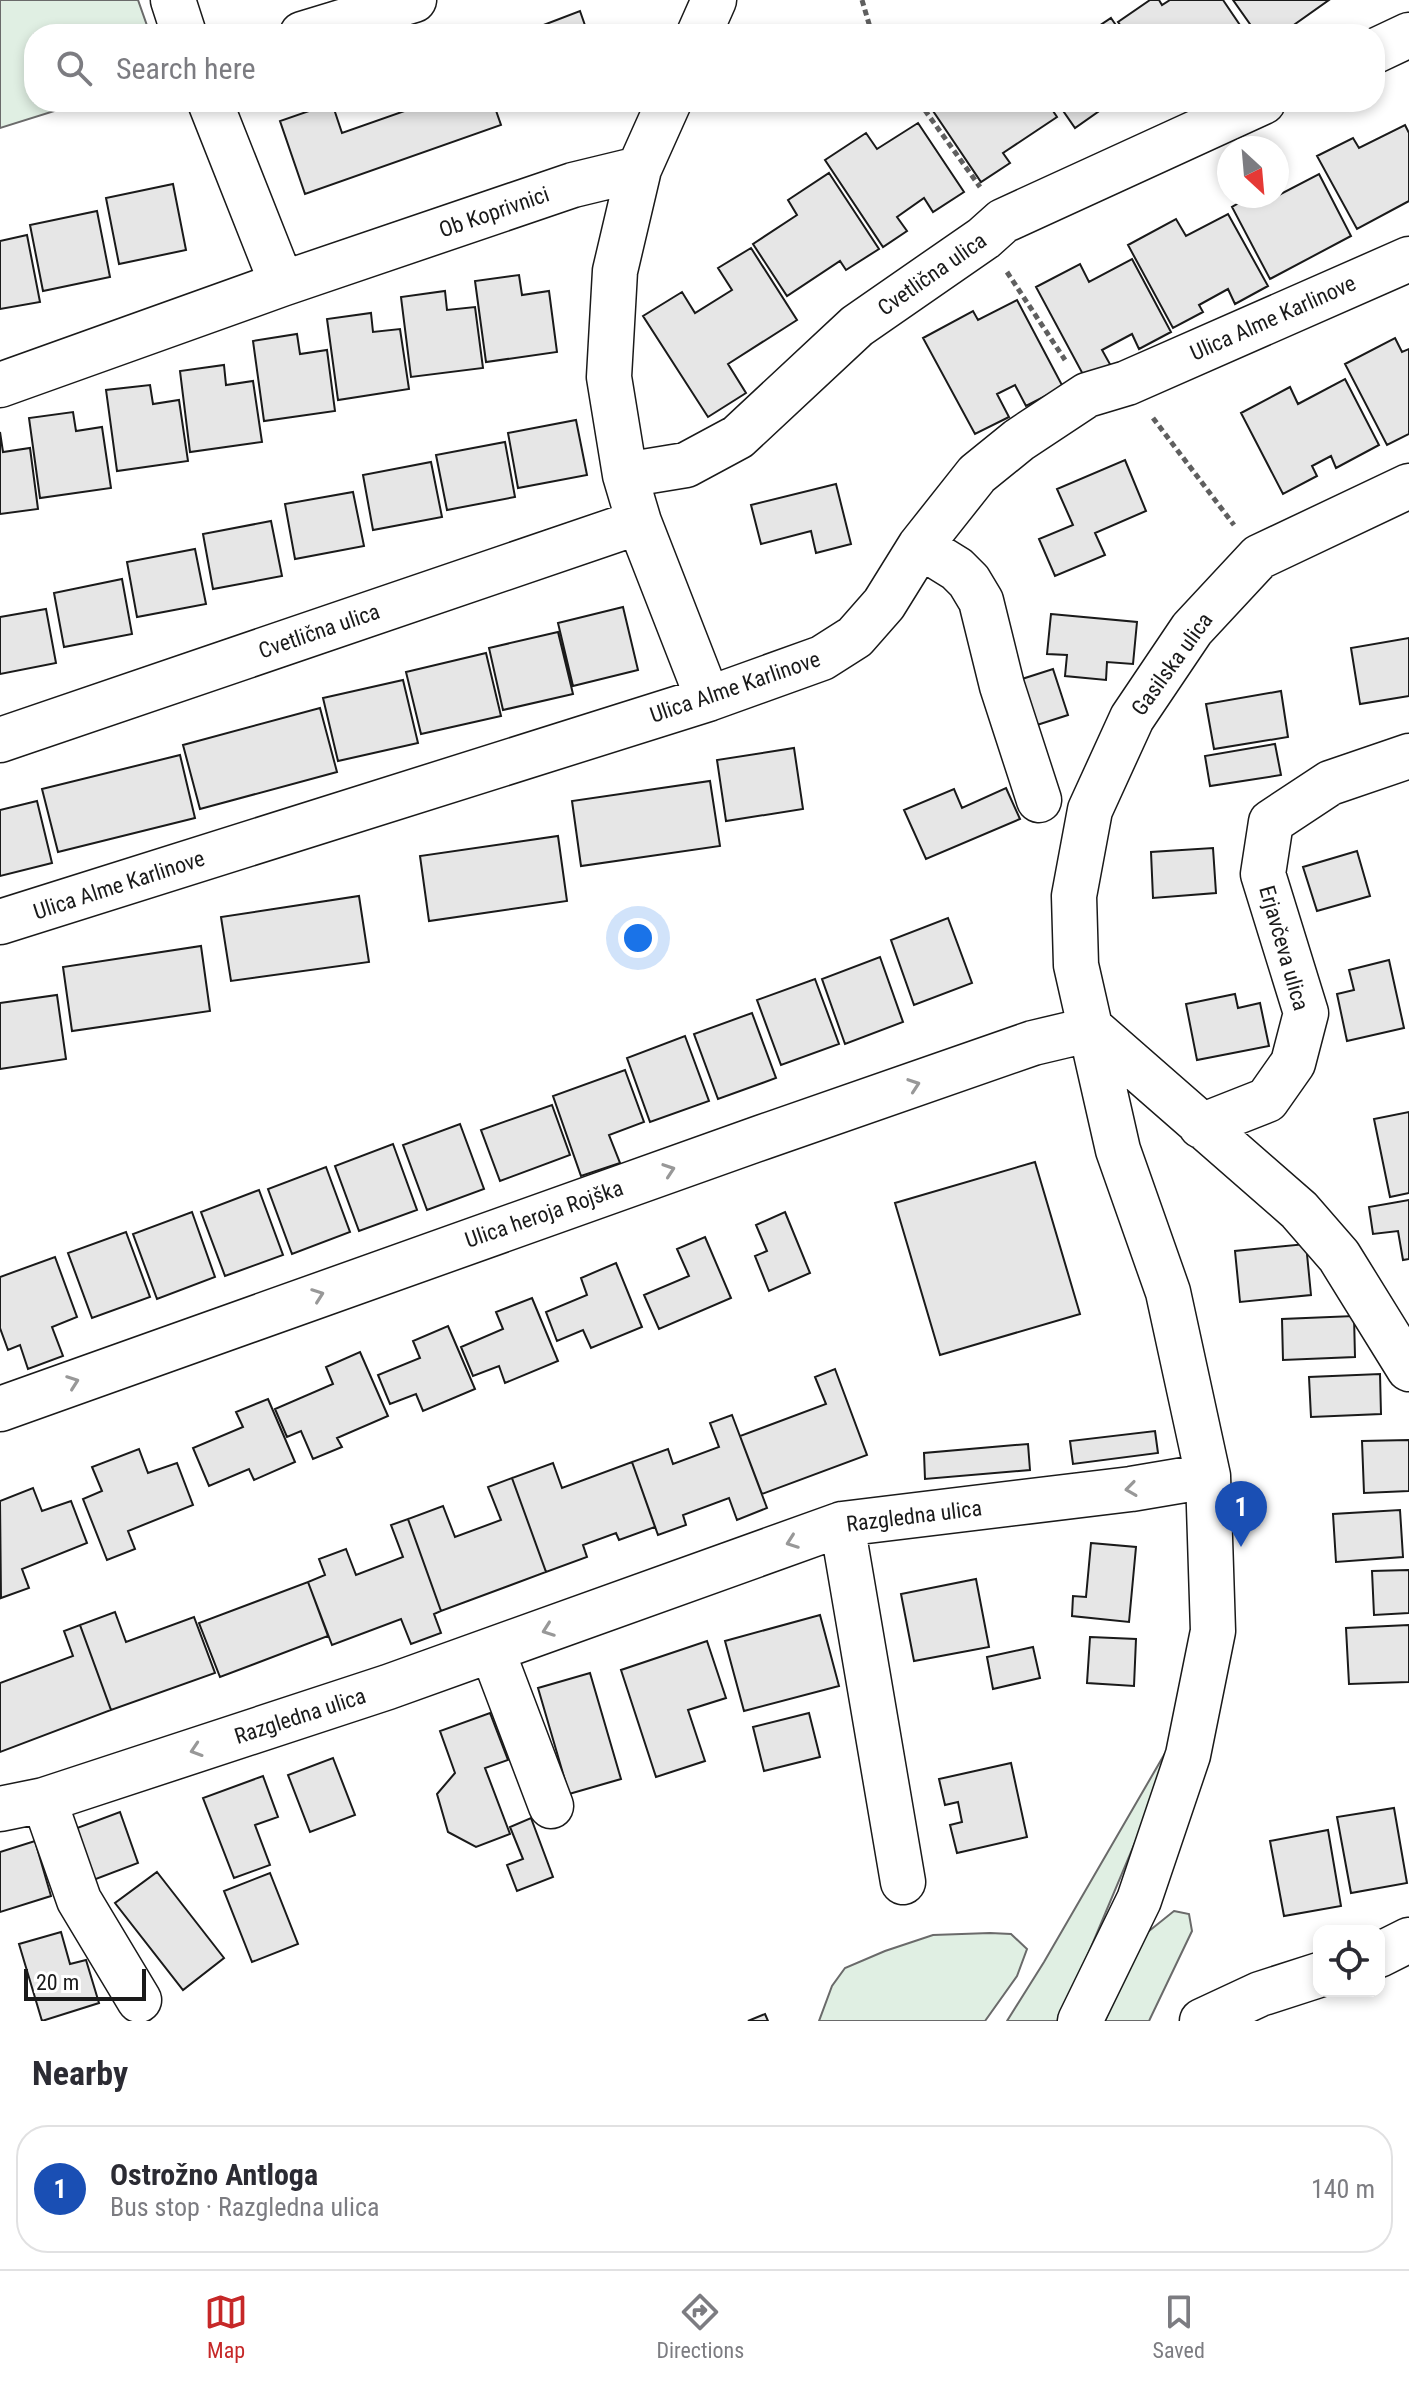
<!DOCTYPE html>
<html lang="en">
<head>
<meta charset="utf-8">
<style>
  :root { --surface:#fff; --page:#f2f2f3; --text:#2b2b33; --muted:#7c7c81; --line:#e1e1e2; --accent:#c62828 }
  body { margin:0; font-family:"Roboto Condensed",sans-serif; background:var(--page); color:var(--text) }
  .controls { position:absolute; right:24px; bottom:24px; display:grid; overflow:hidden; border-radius:16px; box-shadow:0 4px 12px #0003 }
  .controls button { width:72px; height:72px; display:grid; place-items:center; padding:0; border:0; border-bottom:2px solid var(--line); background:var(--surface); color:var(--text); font:40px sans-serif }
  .compass { position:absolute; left:1217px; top:136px; width:72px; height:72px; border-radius:50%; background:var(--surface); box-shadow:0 4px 12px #0003; rotate:154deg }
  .scale { position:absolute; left:24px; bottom:20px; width:122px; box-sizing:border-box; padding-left:8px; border:4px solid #1a1a1a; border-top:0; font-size:22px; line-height:28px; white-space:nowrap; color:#1a1a1a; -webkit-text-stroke:6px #fff; paint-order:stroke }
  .you { position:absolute; left:638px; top:938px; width:28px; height:28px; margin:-20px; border:6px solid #fff; border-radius:50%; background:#1a73e8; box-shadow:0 0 0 12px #1a73e833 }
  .badge { display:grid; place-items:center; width:52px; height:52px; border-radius:50%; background:var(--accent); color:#fff; font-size:26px; font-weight:700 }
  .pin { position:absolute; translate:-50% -66px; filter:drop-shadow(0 2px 4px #0008) }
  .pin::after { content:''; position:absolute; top:42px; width:28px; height:24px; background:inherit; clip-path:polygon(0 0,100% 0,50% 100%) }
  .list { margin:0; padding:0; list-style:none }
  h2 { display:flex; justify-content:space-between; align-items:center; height:104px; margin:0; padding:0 32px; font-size:34px }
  h2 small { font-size:26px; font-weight:400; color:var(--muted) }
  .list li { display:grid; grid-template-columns:52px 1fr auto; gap:24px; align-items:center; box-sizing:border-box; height:128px; margin:0 16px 16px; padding:0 16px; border:2px solid var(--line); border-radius:32px }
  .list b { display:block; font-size:30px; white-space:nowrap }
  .list p { margin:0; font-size:26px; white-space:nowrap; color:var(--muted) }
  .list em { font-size:26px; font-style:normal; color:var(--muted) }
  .icon { flex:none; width:44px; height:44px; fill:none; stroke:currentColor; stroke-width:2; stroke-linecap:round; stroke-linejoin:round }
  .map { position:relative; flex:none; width:1409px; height:2021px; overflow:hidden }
  .search { position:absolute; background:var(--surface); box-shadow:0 4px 12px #0003; left:24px; right:24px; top:24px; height:88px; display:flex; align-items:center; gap:20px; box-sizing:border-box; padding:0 28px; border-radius:32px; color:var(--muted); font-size:30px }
  .sheet { height:248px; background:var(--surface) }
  nav { display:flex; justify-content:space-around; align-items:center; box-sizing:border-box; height:112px; border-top:2px solid var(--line); background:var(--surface); font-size:22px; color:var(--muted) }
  nav a { display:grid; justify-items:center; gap:4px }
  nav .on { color:var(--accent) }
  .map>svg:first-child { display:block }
</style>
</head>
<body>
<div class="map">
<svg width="1409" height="2021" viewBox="0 0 1409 2021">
  <rect width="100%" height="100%" fill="#fff"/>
  <path fill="#e0efe3" stroke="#6a6a6a" stroke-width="2" d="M0,0H138L150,34H34V102H83L0,128Z
    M1164,1755L1168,1764L1060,2021H1007L1044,1962Z
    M1174,1911L1189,1914L1192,1931L1149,2021H1105L1139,1939Z
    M990,1933L1011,1934L1027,1949L1017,1976L985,2021H819L832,1986L845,1968L885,1951L933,1935Z"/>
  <path fill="#e6e6e6" stroke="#1a1a1a" stroke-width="2" d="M1150,0H1159L1162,5L1170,0H1223L1246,34H1127L1118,22Z
    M1233,0H1329L1281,34H1257Z
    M580,11L588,34H520Z
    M1111,18L1122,34H1087Z
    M417,102H493L501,125L305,194L280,121L332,103L342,133L419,106Z
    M927,102H1047L1057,117L1003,153L1010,163L981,182Z
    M1057,102H1112L1075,128Z
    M918,123L964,192L933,212L924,198L897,217L907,231L883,247L825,160L866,133L877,149Z
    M1405,125L1409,133V201L1357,229L1317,156L1353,138L1359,148Z
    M829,173L879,249L846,270L840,261L787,296L753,244L797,215L788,200Z
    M1319,174L1351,236L1270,279L1232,207L1251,196H1277Z
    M173,184L186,250L119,264L106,198Z
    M97,211L110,277L43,291L30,225Z
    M1228,214L1268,286L1235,304L1228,289L1199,305L1203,312L1173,328L1128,245L1176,219L1186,236Z
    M27,235L40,302L0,309V241Z
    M751,248L797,320L728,364L746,393L708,417L643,316L682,292L695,313L732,290L718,268Z
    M1132,259L1171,332L1139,349L1132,334L1102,350L1111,366L1086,380L1036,287L1080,264L1089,282Z
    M519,275L522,295L549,291L557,352L486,362L475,281Z
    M445,291L447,310L475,307L483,368L411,377L401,297Z
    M1017,300L1063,387L1026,406L1015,385L997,394L1009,417L975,434L923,338L973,311L978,320Z
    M371,313L373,332L400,329L409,389L338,400L327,319Z
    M297,334L300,354L327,350L335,411L264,421L253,341Z
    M1395,338L1402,352L1409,349V434L1387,445L1345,364Z
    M224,365L226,385L253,381L262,442L190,452L180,371Z
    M1345,379L1379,445L1336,468L1331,456L1312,466L1317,476L1283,494L1241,413L1290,387L1298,404Z
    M150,385L153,404L179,400L188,461L117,471L106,390Z
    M73,412L76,431L102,427L111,488L40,498L29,418Z
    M576,420L587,475L518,488L508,433Z
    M0,432L3,452L30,448L38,509L0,514Z
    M505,442L515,497L447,510L436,455Z
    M1125,460L1146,511L1095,533L1105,555L1055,576L1039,539L1073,525L1057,489Z
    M431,462L442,517L373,530L363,475Z
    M836,484L851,544L816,553L811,531L761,544L751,505Z
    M353,492L364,546L295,559L285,504Z
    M271,521L282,576L213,589L203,534Z
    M195,549L206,604L137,617L127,562Z
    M122,579L132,634L64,647L54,593Z
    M623,607L638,670L573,686L558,623Z
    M46,609L56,663L0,674V617Z
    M1051,614L1137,622L1133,664L1107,662L1106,680L1065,676L1067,655L1047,654Z
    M558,632L573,694L503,710L489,648Z
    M1409,638V696L1360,704L1351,648Z
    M486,653L501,716L421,734L406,672Z
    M1053,669L1068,715L1037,725L1022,679Z
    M403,680L418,743L338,761L323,698Z
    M1281,691L1288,737L1214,749L1206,704Z
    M320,708L337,772L200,809L183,745Z
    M1275,744L1281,775L1210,786L1205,756Z
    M794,748L803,809L726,821L717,760Z
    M180,755L195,818L58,852L42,789Z
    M710,781L720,846L581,866L572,801Z
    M1006,788L1020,819L926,859L904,810L954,789L962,808Z
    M37,801L52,863L0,876V810Z
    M558,836L567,901L429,921L420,856Z
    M1213,848L1216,893L1153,898L1151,852Z
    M1357,851L1370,896L1317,911L1303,867Z
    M359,896L369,962L231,981L221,917Z
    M948,918L972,983L914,1005L891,940Z
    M201,946L210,1011L72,1031L63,967Z
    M880,957L903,1022L845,1044L822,979Z
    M1389,960L1404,1028L1347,1041L1337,994L1354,990L1349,970Z
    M815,979L839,1044L781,1065L757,1000Z
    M1235,994L1238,1008L1260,1003L1269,1046L1197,1060L1186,1004Z
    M57,995L66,1059L0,1069V1003Z
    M752,1013L776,1078L718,1099L694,1034Z
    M685,1036L709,1101L650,1122L627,1058Z
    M625,1070L644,1122L609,1135L620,1163L581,1176L553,1096Z
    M552,1105L570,1155L500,1181L481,1130Z
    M1409,1112V1193L1390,1197L1374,1119Z
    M460,1124L484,1189L427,1210L403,1145Z
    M393,1144L417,1210L359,1231L335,1166Z
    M1035,1162L1080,1314L940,1355L895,1203Z
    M326,1167L350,1232L292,1254L268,1189Z
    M259,1190L283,1255L225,1276L201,1212Z
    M1409,1200V1259L1403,1260L1398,1231L1373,1234L1369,1207Z
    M192,1212L215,1277L157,1299L133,1234Z
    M785,1212L810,1273L769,1291L755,1256L767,1251L756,1225Z
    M126,1232L150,1297L92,1318L68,1253Z
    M705,1237L731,1298L659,1329L644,1295L689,1276L677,1249Z
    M1306,1244L1311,1295L1240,1302L1235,1251Z
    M55,1257L77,1317L52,1327L63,1356L28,1369L20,1345L8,1350L0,1328V1277Z
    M616,1263L642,1327L591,1348L583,1330L557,1341L546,1312L587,1295L581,1278Z
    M532,1298L558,1361L505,1383L499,1366L473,1376L461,1347L503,1329L496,1312Z
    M1354,1316L1355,1357L1283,1360L1282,1319Z
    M448,1326L475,1389L423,1411L416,1394L390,1404L378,1375L420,1358L413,1341Z
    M360,1352L388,1416L337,1438L342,1447L313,1459L301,1431L287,1437L275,1409L333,1384L326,1367Z
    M835,1369L867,1455L762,1494L740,1436L826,1404L815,1377Z
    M1380,1374L1381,1414L1311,1417L1309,1377Z
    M268,1399L295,1462L254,1480L249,1469L209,1486L193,1448L243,1427L236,1412Z
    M732,1415L767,1508L737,1520L729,1498L683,1515L686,1525L658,1535L632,1462L668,1449L673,1464L719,1447L710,1423Z
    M1155,1431L1158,1453L1073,1464L1070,1441Z
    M1409,1440V1491L1364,1493L1362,1441Z
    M1028,1444L1030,1470L925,1479L924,1453Z
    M139,1449L148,1473L177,1463L193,1505L128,1531L135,1549L107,1560L83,1499L102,1491L92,1467Z
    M632,1462L655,1527L619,1540L616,1533L583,1545L587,1557L546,1572L512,1478L553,1463L562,1488Z
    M512,1478L546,1572L441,1611L408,1519L443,1506L455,1537L501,1520L488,1487Z
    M33,1488L42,1511L71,1501L87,1543L22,1569L29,1588L1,1598L0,1501Z
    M1400,1510L1403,1557L1336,1562L1333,1514Z
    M408,1519L441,1611L434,1614L441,1633L411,1644L401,1619L332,1645L308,1582L325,1575L319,1559L346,1549L356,1575L403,1557L391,1525Z
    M1091,1543L1136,1547L1129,1622L1072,1616L1073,1596L1086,1597Z
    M1409,1570V1613L1374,1615L1372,1571Z
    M976,1579L989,1647L914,1661L901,1594Z
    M308,1582L328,1636L220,1677L199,1623Z
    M115,1612L126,1642L194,1617L215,1673L111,1710L80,1625Z
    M820,1615L839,1686L744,1711L725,1641Z
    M80,1625L111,1710L0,1752V1683L73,1656L64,1631Z
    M1409,1625V1682L1349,1684L1346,1628Z
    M1090,1637L1136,1639L1134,1686L1087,1683Z
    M707,1641L726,1698L688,1710L705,1761L656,1777L621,1670Z
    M1033,1647L1040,1678L993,1689L987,1657Z
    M590,1673L621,1779L569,1794L538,1688Z
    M490,1713L508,1760L485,1768L510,1834L476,1847L448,1832L437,1794L455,1773L440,1731Z
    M809,1713L820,1757L764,1771L753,1727Z
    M333,1758L355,1815L310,1832L288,1775Z
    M1011,1763L1027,1837L957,1853L950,1825L962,1822L958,1802L945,1805L939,1779Z
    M263,1776L278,1817L255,1825L270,1865L234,1878L203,1798Z
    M1394,1808L1407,1883L1351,1893L1337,1817Z
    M120,1812L138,1863L88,1882L69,1831Z
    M531,1818L553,1877L517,1891L507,1865L523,1859L510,1827Z
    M1328,1830L1341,1906L1284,1916L1270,1841Z
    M35,1841L51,1896L0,1912V1852Z
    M157,1872L224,1958L183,1990L115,1903Z
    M270,1873L298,1944L252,1962L224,1891Z
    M61,1932L70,1964L86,1960L99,2003L42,2021L19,1944Z
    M765,2014L768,2021H748Z"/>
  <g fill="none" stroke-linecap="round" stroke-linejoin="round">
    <defs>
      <path id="minor" d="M173,0L184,34
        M302,34L414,0
        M699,34L714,0
        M1375,51L1409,35
        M210,102L282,284
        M639,169L615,271L609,377L625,475L639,522L708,699
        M0,385L282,284L573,185L639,169L669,102
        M625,475L686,465L738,437L857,326L984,238L1003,221L1263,102
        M920,546L957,569L969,581L981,601L1002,686L1039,800
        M0,740L639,522
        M0,922L708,699L822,658L855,637L884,604L920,546L977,474L1019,440L1087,395L1127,383L1409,259
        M1201,1126L1267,1100L1293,1063L1306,1013L1263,874L1271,822L1330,783L1409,756
        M0,1409L763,1137L1033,1043L1092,1029L1299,1210L1339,1256L1409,1369
        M842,1524L903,1882
        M492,1650L551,1806
        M44,1800L79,1900L139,2000
        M0,1809L44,1800L388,1687L842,1524L1131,1489L1208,1476
        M1379,1955L1409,1940
        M1080,2021L1139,1900L1188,1755L1213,1631L1208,1476L1168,1292L1118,1150L1076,965L1074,896L1090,810L1132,718L1192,629L1259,557L1409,486
        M1202,2021L1260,1994L1319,1975"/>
    </defs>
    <use href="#minor" stroke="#1a1a1a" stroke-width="47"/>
    <path stroke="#5f5f5f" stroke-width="5" stroke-dasharray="6 4" stroke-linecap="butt" d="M862,0L872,34
      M919,102L980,187
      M1007,272L1065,360
      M1153,418L1234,525"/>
    <use href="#minor" stroke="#fff" stroke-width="44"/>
  </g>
  <defs><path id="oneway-chevron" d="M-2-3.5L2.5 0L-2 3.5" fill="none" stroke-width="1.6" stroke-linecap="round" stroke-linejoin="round" transform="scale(2)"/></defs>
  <g stroke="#989898">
    <use href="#oneway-chevron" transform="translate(914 1085) rotate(-19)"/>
    <use href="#oneway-chevron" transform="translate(669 1170) rotate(-19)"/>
    <use href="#oneway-chevron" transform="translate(318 1295) rotate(-20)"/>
    <use href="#oneway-chevron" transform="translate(73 1382) rotate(-20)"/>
    <use href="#oneway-chevron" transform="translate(1131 1489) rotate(172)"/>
    <use href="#oneway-chevron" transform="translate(792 1542) rotate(160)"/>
    <use href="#oneway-chevron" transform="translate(548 1630) rotate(160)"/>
    <use href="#oneway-chevron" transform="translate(196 1750) rotate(162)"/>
  </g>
  <g text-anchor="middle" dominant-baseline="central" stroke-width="6" stroke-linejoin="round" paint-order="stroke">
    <g font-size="22" fill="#1a1a1a" stroke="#fff">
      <text transform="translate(494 212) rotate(-19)">Ob Koprivnici</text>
      <text transform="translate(932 274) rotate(-35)">Cvetlična ulica</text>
      <text transform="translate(1273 318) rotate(-24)">Ulica Alme Karlinove</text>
      <text transform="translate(319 631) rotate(-19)">Cvetlična ulica</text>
      <text transform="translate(1172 664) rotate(-54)">Gasilska ulica</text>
      <text transform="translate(735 687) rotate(-19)">Ulica Alme Karlinove</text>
      <text transform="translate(119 885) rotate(-18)">Ulica Alme Karlinove</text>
      <text transform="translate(1284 948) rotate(74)">Erjavčeva ulica</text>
      <text transform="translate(544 1214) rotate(-19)">Ulica heroja Rojška</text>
      <text transform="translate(914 1516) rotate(-7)">Razgledna ulica</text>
      <text transform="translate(300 1716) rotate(-18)">Razgledna ulica</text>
    </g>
  </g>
</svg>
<div class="controls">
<button><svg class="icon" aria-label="locate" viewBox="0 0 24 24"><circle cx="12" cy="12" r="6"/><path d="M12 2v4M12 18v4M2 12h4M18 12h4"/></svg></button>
</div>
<svg class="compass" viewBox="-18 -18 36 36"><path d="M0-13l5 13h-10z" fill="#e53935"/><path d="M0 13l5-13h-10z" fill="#7c7c81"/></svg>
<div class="scale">20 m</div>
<div class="you"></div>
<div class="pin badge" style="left:1241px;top:1547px;background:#1a4fb4">1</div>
<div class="search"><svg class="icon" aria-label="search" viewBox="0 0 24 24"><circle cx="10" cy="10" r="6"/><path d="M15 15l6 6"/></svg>Search here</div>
</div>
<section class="sheet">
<h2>Nearby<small></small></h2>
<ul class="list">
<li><span class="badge" style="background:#1a4fb4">1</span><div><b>Ostrožno Antloga</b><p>Bus stop · Razgledna ulica</p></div><em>140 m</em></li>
</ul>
</section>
<nav>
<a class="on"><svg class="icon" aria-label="map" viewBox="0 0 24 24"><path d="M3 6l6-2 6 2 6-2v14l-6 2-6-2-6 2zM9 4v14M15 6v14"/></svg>Map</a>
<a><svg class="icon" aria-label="directions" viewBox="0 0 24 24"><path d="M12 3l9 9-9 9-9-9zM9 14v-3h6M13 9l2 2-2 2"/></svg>Directions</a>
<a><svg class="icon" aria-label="saved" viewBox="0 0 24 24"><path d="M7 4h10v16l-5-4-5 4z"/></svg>Saved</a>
</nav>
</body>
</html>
